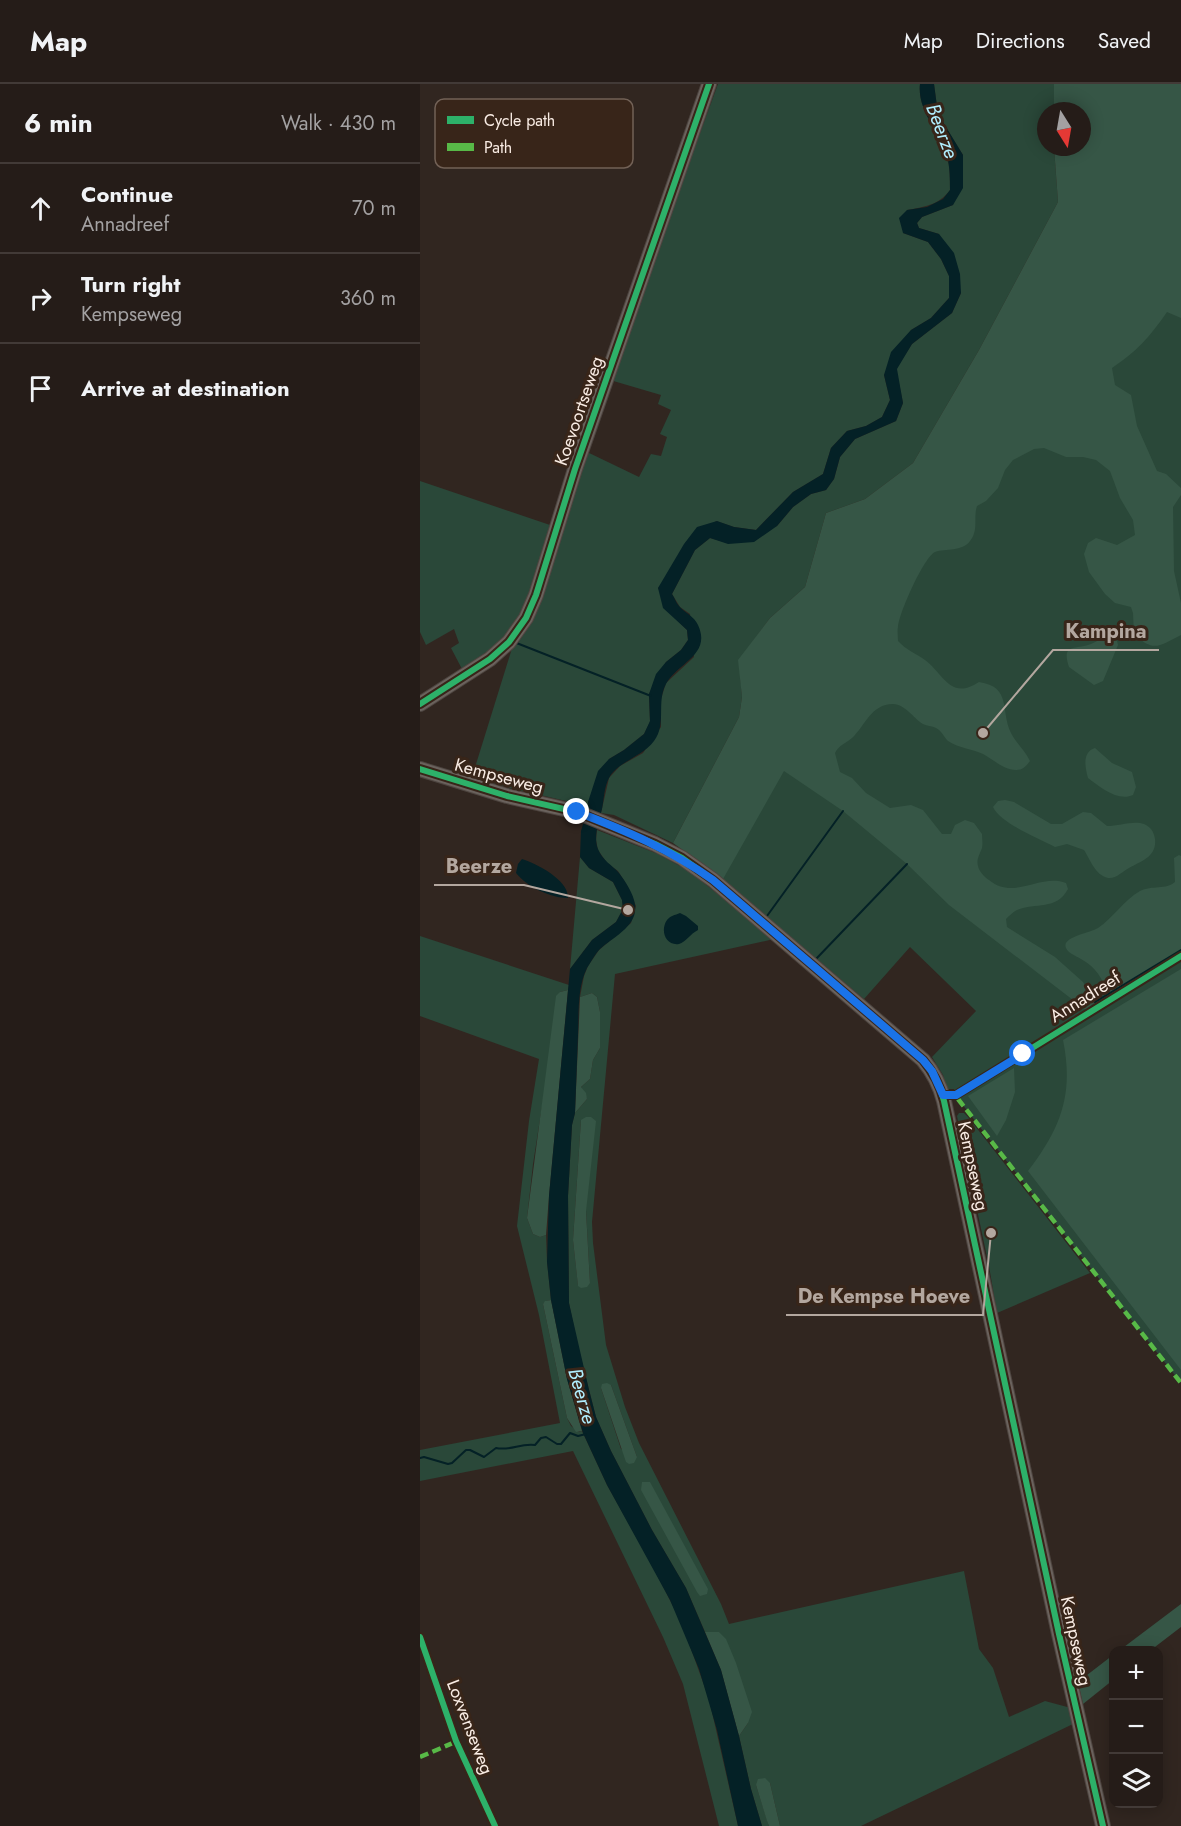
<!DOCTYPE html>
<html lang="en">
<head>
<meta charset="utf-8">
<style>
  :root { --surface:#251c18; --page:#2d2521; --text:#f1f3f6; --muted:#a3a1a2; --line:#423a37 }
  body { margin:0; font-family:Jost,sans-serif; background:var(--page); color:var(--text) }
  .controls { position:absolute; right:18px; bottom:18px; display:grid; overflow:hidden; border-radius:12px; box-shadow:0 3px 15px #0003 }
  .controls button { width:54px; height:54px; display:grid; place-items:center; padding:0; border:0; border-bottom:2px solid var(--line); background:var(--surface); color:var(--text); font:30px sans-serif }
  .compass { position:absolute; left:617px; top:18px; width:54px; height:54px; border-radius:50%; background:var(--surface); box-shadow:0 3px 15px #0003; rotate:169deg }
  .stop { position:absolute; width:18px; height:18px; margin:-14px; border:4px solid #1a73e8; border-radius:50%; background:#fff }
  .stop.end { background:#1a73e8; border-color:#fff; box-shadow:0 2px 6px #0008 }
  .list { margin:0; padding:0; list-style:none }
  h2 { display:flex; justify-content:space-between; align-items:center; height:78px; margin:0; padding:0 24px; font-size:26px }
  h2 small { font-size:20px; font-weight:400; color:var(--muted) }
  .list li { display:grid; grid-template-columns:39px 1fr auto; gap:18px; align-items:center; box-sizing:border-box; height:90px; padding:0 24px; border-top:2px solid var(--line) }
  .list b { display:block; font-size:22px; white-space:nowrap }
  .list p { margin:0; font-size:20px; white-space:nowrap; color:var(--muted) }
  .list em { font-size:20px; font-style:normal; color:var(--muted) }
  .icon { flex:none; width:33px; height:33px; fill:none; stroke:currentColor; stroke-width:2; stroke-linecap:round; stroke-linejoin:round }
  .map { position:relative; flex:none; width:761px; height:1742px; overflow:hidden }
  header { display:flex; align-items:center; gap:36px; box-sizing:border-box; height:84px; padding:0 30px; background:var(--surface); border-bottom:2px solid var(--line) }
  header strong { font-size:28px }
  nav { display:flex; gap:33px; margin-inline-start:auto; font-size:21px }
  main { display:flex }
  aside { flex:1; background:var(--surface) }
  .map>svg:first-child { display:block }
</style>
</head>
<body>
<header>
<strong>Map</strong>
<nav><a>Map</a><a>Directions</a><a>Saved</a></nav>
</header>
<main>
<aside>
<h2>6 min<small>Walk · 430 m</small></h2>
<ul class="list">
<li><svg class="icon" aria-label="ahead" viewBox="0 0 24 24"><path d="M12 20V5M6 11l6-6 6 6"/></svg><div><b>Continue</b><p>Annadreef</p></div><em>70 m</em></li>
<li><svg class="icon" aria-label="right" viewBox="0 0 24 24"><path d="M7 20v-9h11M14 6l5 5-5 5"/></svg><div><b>Turn right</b><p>Kempseweg</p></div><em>360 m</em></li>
<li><svg class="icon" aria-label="arrive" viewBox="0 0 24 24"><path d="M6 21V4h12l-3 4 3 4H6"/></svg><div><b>Arrive at destination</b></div></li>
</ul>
</aside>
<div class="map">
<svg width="761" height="1742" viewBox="0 0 761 1742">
  <rect width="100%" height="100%" fill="#312620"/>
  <path fill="#2a4839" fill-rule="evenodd" d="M298,0H500C497,27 520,48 527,72C530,83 530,95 530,106C519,121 504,123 487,126L483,149L508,158L521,175L529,192V214L511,234L491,246L464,291L470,316L462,333L446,342L427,347L411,364L403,390L373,408L336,446L314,443L296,437L238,504L256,535L267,546L268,556L261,566L246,578L229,610L230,638L224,650L204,666L189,675L168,718L169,724L159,720L94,705L52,693L94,558L165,367L219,393L231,370L241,372L247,353L240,350L251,326L238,320L241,311L190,296Z
    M514,0H634V27H626V63H634L638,118L559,266L493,379L445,415L406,429L385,503L350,534L319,576L322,613L319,633L253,759L194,731L181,729L189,694L200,682L223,669L241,643V615L246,599L274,573L270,530L260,523L252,510L275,466L290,454L308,459L357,442L373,423L391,410L406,406L414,395L420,373L435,355L476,337L483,319L476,285L492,260L532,229L541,209L519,150L499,144L497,139L502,133L533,121L543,71L518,30Z
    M761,0V1299L538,1015L534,1005H527L523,991L512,973L556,927L490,863L444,915L294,788L603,200L662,63V27Z
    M0,397L130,441C121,471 112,519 93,543C79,561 60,573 42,585L31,564L39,559L34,545L6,561L0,548Z
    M177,746L238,770L269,787L354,855L195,890L172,1138L173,1159L186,1261L205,1323L219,1359L301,1520L309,1540L544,1487L559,1565L573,1584L589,1633L625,1617L651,1624L655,1639L441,1742H360L350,1699L336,1701L349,1742H342L331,1705L319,1652L328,1639L299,1548H285L266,1504L232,1446L191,1367L176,1333L157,1258L149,1219L148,1112L152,1041L155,1029L167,1015L161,1003L170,995L173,976L180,964V928L177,913L172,909L160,913L164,892L168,882L179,866L211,839L216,822L208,803L198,787L187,779L178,766L176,756ZM161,1036L170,1199L158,1201L153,1156ZM191,1301L217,1373L201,1365L181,1304Z
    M160,773L169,784L193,798L202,816L203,825L196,838L172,856L150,885Z
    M0,852L149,901L148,906L140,908L113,1080L107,1134L113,1150L120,1153L126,1151L127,1178L131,1216L126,1217L123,1220L147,1334L151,1342L159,1348L162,1347L187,1401L234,1485L262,1540L289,1615L318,1742H299L263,1600L243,1553L153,1367L0,1397V1366L140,1339L119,1231L97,1142L109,1037L119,975L0,932Z
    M539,1029H544L548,1033L670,1189L577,1229L569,1182L537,1032Z"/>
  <path fill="#365646" d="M634,0H761V234L747,228C729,254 717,267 692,284L695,301L711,311L717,342L737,387L746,390L761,404V411L753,423L754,487L761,519V551C739,562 734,569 714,550L713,529L711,523L695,519L685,510L669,488L664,470L668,459L676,454L697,461L715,451L713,436L700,414L690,387L676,376L663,373H646L624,364L614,365L593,376L585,386L578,404L566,417L557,422C553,434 559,446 550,457C542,468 526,464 515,468C504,473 479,529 478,543C477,547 478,552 478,557C486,566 495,569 505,576C524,590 530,617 559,598C592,603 580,626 591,649C596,659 605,666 610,677C606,682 603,686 596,686C583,686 573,675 563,670C552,665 538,664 528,657C524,653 522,647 516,644C512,642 507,642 503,640C492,633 486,621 473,620C451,620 445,642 432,654C425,660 419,661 415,669L420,688L432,694L446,709L470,724L491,721L503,726L522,750H531L535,741L545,736L554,739L562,750C562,754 563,759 562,764C560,770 556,775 558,782C559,787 564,793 569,796C594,817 620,789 646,799L648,805C636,827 616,818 597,826C593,828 589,832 586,835L587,843L635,873L663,898L675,918L666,926L529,821L487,780L423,727L364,687L303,795L253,759L319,633L322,613L318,576L350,534L385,503L406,429L445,415L493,379L559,266L638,118L634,63H662V27H634Z
    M689,551L697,557L698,561L683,597L674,601L649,583C641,559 655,566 671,560C677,558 682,553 689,551Z
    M675,664L692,679L712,688L716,703L713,711C698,718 680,703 668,694C665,683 662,668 675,664Z
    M585,716L594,718L631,740H642L663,728L671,729L687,742C699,742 714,736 724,740C731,743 734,748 735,755C737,773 721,777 709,784C703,787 696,795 688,794C675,791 670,775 664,766L647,760L635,763C619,754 581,740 573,723L578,717Z
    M759,771L761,772V866L688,911C683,895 676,883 661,875C656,872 648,869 646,864C641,853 670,849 678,844C693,834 704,816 720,807C732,801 746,806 755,798L754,774Z
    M761,885V1286L608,1087C641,1044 654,1010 643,956Z
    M148,906L129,1112L126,1151L120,1153L113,1150L107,1134L136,912L140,908Z
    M172,909L177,913L180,928V964L173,976L170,995L161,1003L166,1009L167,1015L155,1029L160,913Z
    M594,984L595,1008L586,1036L577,1052L548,1012Z
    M166,1033H171L176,1037L166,1127L170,1199L167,1203L161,1204L158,1202L153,1156L161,1036Z
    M131,1216L147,1295L162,1347L156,1348L147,1334L123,1220L125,1217Z
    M187,1299L191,1301L217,1373L214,1379L209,1380L206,1378L181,1304L182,1300Z
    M222,1398H230L288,1505L287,1510L280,1512L277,1508L221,1406Z
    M761,1520V1543L731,1566H700Z
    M285,1548H299L306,1555L316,1579L332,1628L328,1639L319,1652L301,1586Z
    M693,1571V1596L663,1620L658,1598Z
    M345,1694L350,1699L360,1742H349L347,1737L336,1701L338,1695Z"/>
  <path fill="#042126" d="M500,0H514L518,30L543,71V104L533,121L502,133L497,139L499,144L519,150L534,169L540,190L541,209L532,229L492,260L477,285L483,319L476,337L435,355L420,373L414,395L406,406L391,410L373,423L357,442L334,458L308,460L290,454L275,466L252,510C255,514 256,519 259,522C265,529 274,532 278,541C292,571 257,579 246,600C236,618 247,640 234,657C222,673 197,678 189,694C184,703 184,715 182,725C179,737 173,753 178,765C182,776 192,781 199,789C205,797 214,810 215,821C218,842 193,853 180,865C175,870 171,878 167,884C157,904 159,930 158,951C157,977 156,1003 155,1029L152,1041L148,1112L149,1219L169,1306L176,1333L191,1367L232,1446L266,1504L301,1586L319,1652L331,1705L342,1742H318L297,1646L279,1585L250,1516L187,1401L163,1349L147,1295L131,1216L127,1178L129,1112L150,885L172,856L196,838L203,825L202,816L193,798L169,784L160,773L161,747L164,737L169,729L168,718L178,687L189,675L204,666L224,650L230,637L229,610L236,590L246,578L261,566L268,556L267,546L243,524L238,504L264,460L277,443L297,437L314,443L336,446L373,408L403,390L411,364L427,347L446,342L462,333L470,316L464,291L471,268L491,246L511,234L529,214V192L521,175L508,158L483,149L479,134L487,126L507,123L523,115L530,106C530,95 530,83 527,72C520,48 497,27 500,0Z
    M102,775C117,780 149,796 148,814C131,814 107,803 96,789L98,780Z
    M260,829L266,832L278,842V846C270,850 266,858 259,860C245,862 240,846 247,836C250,832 255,831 260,829Z"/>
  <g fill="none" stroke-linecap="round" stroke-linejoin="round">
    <path stroke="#042126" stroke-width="2" d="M94,558L231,612
      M347,832L423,727
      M396,875L487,780
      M675,918L761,866
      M0,1374L4,1373L28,1380L32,1379L46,1366H50L64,1373L76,1364C91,1367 100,1359 115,1361L121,1354L126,1353L137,1360H141L150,1349L158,1352L166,1350"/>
    <defs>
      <path id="minor" d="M0,620L70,575L89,558L106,534L116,511L155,385L289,0
        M0,685L87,712L157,728L235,760L262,774L293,796L503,976C514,989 520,1001 524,1017L639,1550L683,1742"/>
    </defs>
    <use href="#minor" stroke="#4d443f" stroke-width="16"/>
    <use href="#minor" stroke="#6a625d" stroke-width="14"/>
    <path stroke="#58b947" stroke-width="4.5" stroke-dasharray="9 4.5" stroke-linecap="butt" d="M538,1015L761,1299
      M0,1673L40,1656"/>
    <defs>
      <path id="cycleway" d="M0,620L70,575L89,558L106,534L116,511L155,385L289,0
        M0,685L87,712L157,728L235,760L262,774L293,796L503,976C514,989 520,1001 524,1017L639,1550L683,1742
        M523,1011H536L761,872
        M0,1553L36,1657L75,1742"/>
    </defs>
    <use href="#cycleway" stroke="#382519" stroke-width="10"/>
    <use href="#cycleway" stroke="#2db169" stroke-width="6"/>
  </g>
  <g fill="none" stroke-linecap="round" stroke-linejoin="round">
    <path stroke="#1a73e8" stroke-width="8" d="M157,728C207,747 249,765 293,796L503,976L512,987L523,1011H536L603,970"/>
  </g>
  <g text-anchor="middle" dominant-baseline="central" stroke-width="6" stroke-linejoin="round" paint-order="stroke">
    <g font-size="18" fill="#f9ece4" stroke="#382519">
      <text transform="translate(159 327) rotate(-71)">Koevoortseweg</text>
      <text transform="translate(79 692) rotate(15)">Kempseweg</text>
      <text transform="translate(665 913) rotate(-32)">Annadreef</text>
      <text transform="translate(553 1082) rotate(78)">Kempseweg</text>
      <text transform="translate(656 1557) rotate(78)">Kempseweg</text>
      <text transform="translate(50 1643) rotate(69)">Loxvenseweg</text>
    </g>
    <g font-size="20" font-style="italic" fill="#b0eefe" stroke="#382519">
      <text transform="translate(522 47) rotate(69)">Beerze</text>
      <text transform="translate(162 1312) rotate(74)">Beerze</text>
    </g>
  </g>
  <rect x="15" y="15" width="198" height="69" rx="9" fill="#382519" stroke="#726156" stroke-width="1.5"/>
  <rect x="27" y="32" width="27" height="8" fill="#2db169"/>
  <rect x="27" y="59" width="27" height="8" fill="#58b947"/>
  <g font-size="16" fill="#f9ece4">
    <text x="64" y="42">Cycle path</text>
    <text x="64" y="69">Path</text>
  </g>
  <path fill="none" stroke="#b3a79f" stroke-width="2" d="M563 649L633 566H739M208 826L104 801H14M571 1149L563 1231H366"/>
  <g fill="#b3a79f" stroke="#382519" stroke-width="2">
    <circle cx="563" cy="649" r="6"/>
    <circle cx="208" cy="826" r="6"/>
    <circle cx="571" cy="1149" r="6"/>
  </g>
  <g font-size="20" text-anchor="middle" font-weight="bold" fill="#b3a79f" stroke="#382519" stroke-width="6" stroke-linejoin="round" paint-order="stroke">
    <text x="686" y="554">Kampina</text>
    <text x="59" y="789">Beerze</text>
    <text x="464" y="1219">De Kempse Hoeve</text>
  </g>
</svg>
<div class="controls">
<button>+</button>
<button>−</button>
<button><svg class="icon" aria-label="layers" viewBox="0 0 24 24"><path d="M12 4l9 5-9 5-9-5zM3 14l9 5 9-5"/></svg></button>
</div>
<svg class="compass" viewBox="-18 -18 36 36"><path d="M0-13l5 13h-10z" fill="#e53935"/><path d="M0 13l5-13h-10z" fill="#a3a1a2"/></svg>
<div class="stop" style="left:603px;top:970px"></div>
<div class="stop end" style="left:157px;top:728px"></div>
</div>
</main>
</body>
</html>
